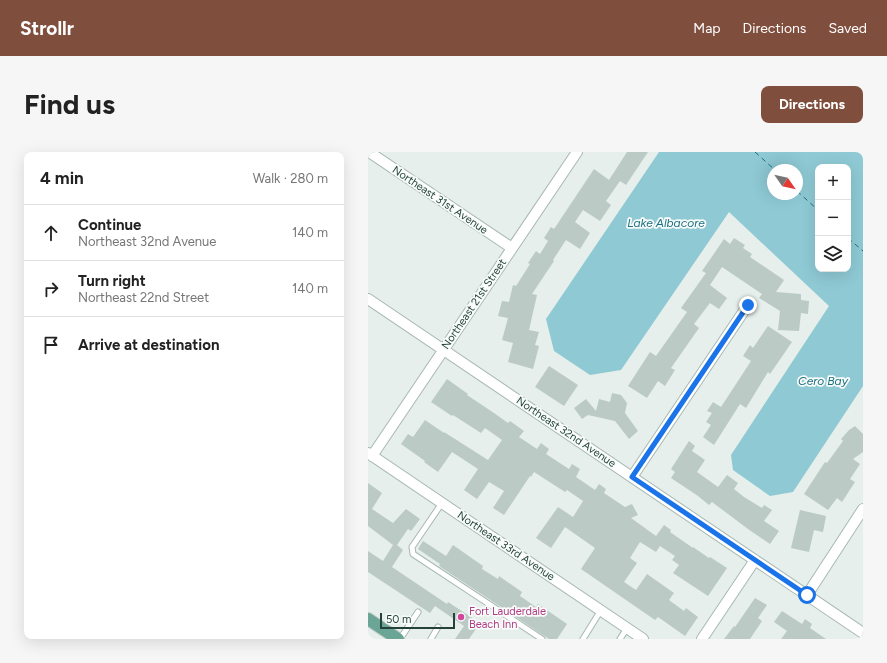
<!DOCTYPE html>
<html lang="en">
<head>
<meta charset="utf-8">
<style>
  :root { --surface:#fff; --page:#f6f6f6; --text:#222; --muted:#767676; --line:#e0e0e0; --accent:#804e3d }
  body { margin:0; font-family:Figtree,sans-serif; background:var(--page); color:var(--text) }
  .controls { position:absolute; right:12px; top:12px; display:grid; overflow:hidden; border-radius:8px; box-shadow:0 4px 16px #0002 }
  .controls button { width:36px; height:36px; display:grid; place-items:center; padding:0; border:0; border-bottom:1px solid var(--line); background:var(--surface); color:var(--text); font:20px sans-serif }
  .compass { position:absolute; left:399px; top:12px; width:36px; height:36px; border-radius:50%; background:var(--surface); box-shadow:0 4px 16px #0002; rotate:124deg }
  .scale { position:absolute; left:12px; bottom:10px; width:75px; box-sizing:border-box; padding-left:4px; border:2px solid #24423a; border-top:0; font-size:11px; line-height:14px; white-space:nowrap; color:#24423a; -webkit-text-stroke:3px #f7fbf9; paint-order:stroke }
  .stop { position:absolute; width:12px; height:12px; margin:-9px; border:3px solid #1a73e8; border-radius:50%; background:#fff }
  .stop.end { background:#1a73e8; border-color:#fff; box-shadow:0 1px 4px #0008 }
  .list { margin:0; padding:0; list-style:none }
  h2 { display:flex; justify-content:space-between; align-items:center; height:52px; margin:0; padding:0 16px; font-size:17px }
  h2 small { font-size:13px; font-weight:400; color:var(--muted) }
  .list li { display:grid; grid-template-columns:26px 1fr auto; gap:12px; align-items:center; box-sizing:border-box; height:56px; padding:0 16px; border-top:1px solid var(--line) }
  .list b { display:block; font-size:15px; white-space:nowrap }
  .list p { margin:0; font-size:13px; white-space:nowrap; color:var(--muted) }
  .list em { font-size:13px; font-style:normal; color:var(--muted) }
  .icon { flex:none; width:22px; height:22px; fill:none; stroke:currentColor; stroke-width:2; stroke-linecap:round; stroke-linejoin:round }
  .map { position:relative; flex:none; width:495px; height:487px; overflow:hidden; border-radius:8px }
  header { display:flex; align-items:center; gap:24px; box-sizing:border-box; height:56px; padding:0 20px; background:var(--accent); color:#fff }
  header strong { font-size:19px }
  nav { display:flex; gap:22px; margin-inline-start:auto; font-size:14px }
  .intro { display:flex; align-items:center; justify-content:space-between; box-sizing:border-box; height:96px; padding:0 24px }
  h1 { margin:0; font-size:28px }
  .button { padding:10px 18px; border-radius:8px; background:var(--accent); color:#fff; font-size:14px; font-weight:700 }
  main { display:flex; gap:24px; padding:0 24px }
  aside { flex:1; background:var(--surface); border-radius:8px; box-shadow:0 4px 16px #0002 }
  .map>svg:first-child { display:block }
</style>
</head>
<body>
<header>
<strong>Strollr</strong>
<nav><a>Map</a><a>Directions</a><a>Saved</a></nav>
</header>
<div class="intro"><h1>Find us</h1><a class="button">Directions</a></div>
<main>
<aside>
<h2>4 min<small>Walk · 280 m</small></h2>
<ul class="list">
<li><svg class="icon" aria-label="ahead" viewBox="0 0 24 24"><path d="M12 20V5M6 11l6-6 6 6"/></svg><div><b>Continue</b><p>Northeast 32nd Avenue</p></div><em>140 m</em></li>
<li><svg class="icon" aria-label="right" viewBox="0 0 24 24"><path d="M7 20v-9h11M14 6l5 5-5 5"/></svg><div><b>Turn right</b><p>Northeast 22nd Street</p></div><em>140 m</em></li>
<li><svg class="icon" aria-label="arrive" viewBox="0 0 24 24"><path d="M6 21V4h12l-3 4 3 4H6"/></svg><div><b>Arrive at destination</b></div></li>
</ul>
</aside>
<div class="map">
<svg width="495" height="487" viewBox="0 0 495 487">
  <rect width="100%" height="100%" fill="#e6efeb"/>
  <path fill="#8ec9d4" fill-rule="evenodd" d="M291,0H495V234L425,340L402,344L365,318L363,303L461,154L361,60L253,218L222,223L186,199L178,167ZM450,15H480V117H450ZM405,18H429V42H405Z"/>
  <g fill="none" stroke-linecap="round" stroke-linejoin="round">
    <path stroke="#1c6f80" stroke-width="1" stroke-dasharray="5 4" stroke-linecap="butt" d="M387,0L407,18
      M429,39L450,58
      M480,86L495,99"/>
  </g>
  <path fill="#bbcac4" d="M259,0H280L258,33L252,29L238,49L243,53L232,69L215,58L207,70L222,81L212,97L198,88L185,108L186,109L164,142L169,143L161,178L171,180L167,193L171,194L165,217L140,210L145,191L134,188L140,166L130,164L134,149L141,150L145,133L148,134L162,112L160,111L168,99L172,102L180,89L176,86L183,75L186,77L226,17L241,28Z
    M366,86L377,93L375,96L384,102L382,105L416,128L408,140L433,142V148L441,149L440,162L433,161L431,179L410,178L412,159L391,146L394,142L354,115L342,133L359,146L351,157L342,151L326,172L331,176L303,216L307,218L297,234L290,229L279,246L260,234L282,200L288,204L319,160L313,156L338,121L334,119L356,87L362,92Z
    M400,174L424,190L402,222L400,220L378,256L372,252L346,293L335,285L343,273L338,270L344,261L339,259L345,250L353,255L383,209L375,204L382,193L385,196Z
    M181,214L210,233L196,254L167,235Z
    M79,227L100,242L99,243L126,261L140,271L142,269L156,279L151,285L169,297L173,291L181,297L178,302L201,317L204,312L212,317L208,325L227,338L231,332L238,337L236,341L257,355L264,352L270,363L263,366L288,384L296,373L303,378L302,380L325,396V395L341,406L342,405L359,416L340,444L305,421L311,413L304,408L307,404L292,394L288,400L272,390L262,406L269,411L256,430L268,438L279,422L306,441L301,448L316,459L318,456L330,465L317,484L290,465L287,468L213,417L227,396L197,375L183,396L168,386L190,355L205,365L215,349L199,338L197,340L166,320L163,325L162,324L136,363L125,356L136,339L121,330L109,347L96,338L110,317L84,300L70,320L56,310L57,309L33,292L40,282L45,285L57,268L76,281V280L120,308L134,288L117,276L113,281L85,263L84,264L63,250Z
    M244,241L253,243L259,251L257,261L270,279L261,287L247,269L220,263L214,267L206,256L218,247L228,259L231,247L242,250Z
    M487,274L495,282V300L485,307L492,312L482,327L487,330L474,350L469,346L460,358L436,342L457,310L459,311L475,289L473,287L481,278Z
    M321,289L327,294L324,299L337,308L329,320L350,335L359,323L370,331L366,337L376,345L394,356L396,353L404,358L396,369L411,379L402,392L380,377L344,350L341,353L330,344L303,326L307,320L303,317Z
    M0,331L14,341L4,357L25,371L38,357L52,367L43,379L40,377L29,393L35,398L24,415L79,452L80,450L112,471L101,487H87L96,474L67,454L62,461L0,420V399L15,409L25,393L0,374Z
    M432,358L458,364L455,380L446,378L441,400L423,396Z
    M55,389L78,404L85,393L115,414L114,417L130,427L131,424L154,440L152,444L168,455L170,452L199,472L189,487H181L71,414L72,412L50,397Z
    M387,446L399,453L390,466L394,469L382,487H356L366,474L367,475Z
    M414,459L434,472L437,467L444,472L442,476L458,487H413L419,479L406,470Z"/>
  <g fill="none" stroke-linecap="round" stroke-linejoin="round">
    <defs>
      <path id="service" d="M74,351L44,395L45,402L174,487
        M32,487L50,460
        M63,487L70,475
        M215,487L233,458
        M252,487L259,476"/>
      <path id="minor" d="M1,0L144,96
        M0,147L495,481
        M0,301L275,487
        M4,304L209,0
        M264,325L380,153
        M439,443L495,357
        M334,487L387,408"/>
      <path id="primary" d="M0,467L30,487"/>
    </defs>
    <use href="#service" stroke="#a8b8b2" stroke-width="7"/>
    <use href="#minor" stroke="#a8b8b2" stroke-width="12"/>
    <use href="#primary" stroke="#c2cac8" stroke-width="14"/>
    <use href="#service" stroke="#fff" stroke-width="5"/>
    <use href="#minor" stroke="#fff" stroke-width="10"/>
    <use href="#primary" stroke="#6aa596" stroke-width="12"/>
  </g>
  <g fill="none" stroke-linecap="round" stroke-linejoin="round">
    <path stroke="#1a73e8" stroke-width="5" d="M380,153L264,325L439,443"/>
  </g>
  <circle fill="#d1479c" stroke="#f7fbf9" stroke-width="1.5" cx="93" cy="465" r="4"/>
  <g text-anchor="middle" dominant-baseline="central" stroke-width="3.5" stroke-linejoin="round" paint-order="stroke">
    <g font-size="11" fill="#24423a" stroke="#f7fbf9">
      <text transform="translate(72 48) rotate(34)">Northeast 31st Avenue</text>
      <text transform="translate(106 152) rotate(-56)">Northeast 21st Street</text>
      <text transform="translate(198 280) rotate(34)">Northeast 32nd Avenue</text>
      <text transform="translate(138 394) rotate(34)">Northeast 33rd Avenue</text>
    </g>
    <g font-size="11" fill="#b23c85" stroke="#f7fbf9" text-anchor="start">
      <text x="101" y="459">Fort Lauderdale<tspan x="101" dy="13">Beach Inn</tspan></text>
    </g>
    <g font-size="12" font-style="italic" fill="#1c6f80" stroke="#f7fbf9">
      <text x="298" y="71">Lake Albacore</text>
      <text x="455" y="229">Cero Bay</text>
    </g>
  </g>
</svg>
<div class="controls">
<button>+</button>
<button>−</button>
<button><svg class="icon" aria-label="layers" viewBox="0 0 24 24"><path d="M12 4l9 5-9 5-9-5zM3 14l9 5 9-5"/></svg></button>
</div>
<svg class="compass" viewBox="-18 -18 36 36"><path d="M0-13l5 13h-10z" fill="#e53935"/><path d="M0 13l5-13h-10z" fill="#767676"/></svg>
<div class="scale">50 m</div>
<div class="stop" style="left:439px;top:443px"></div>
<div class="stop end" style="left:380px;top:153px"></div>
</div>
</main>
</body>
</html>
